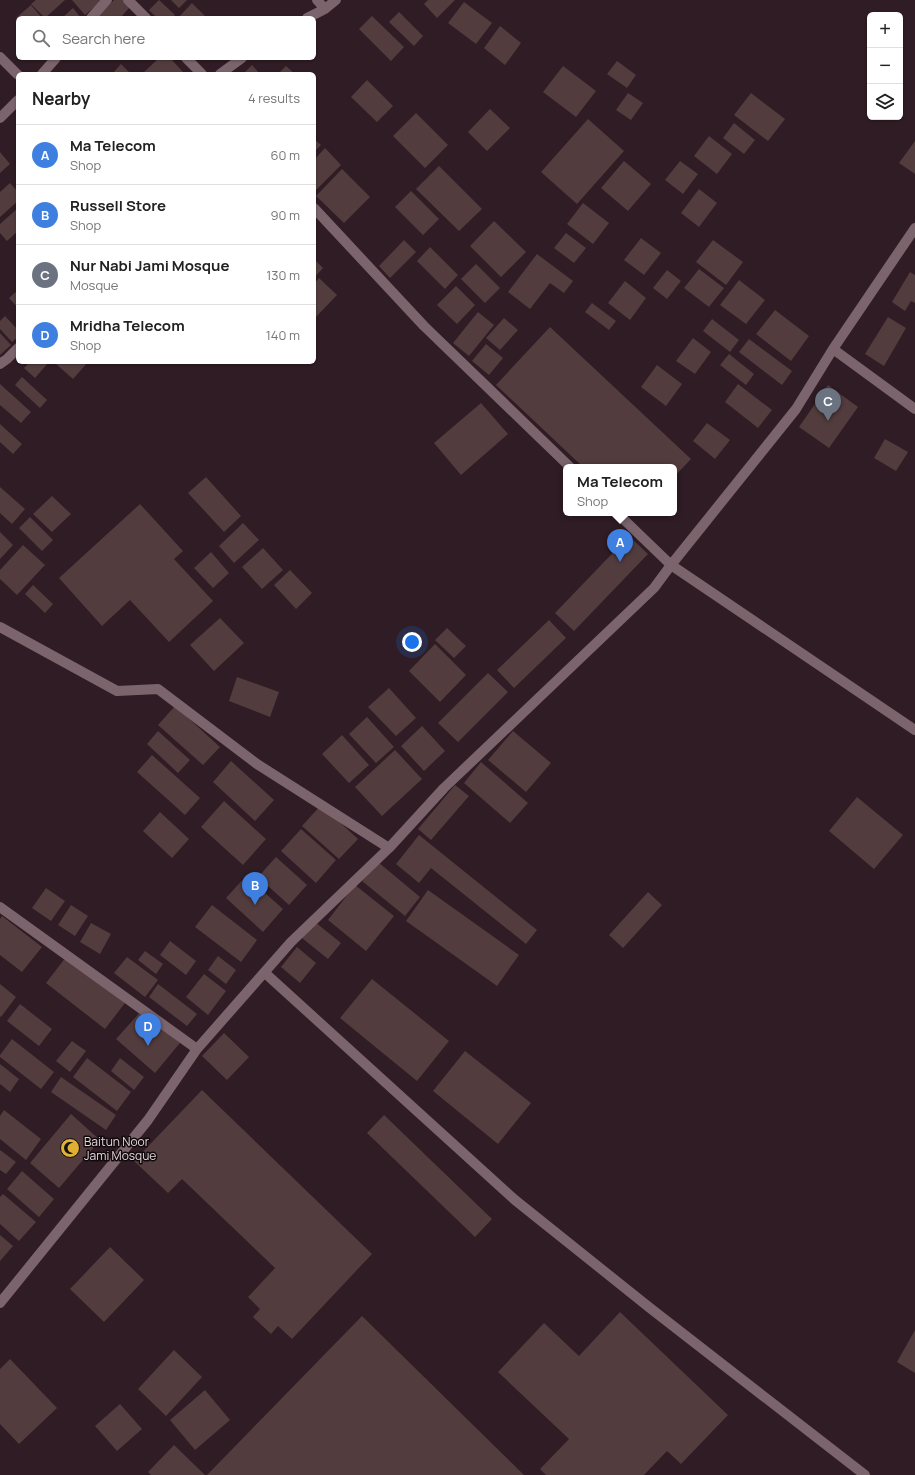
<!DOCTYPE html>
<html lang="en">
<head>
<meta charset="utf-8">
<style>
  :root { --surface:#fff; --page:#f2f2f2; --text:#222; --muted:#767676; --line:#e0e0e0; --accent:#d93025 }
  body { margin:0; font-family:Manrope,sans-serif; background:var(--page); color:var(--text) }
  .controls { position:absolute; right:12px; top:12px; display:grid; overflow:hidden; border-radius:6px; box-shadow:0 1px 3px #0004 }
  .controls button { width:36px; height:36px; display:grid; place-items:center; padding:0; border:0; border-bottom:1px solid var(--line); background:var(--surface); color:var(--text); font:20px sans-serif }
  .you { position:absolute; left:412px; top:642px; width:14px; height:14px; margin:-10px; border:3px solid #fff; border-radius:50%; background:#1a73e8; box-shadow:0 0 0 6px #1a73e833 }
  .badge { display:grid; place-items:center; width:26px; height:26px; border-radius:50%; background:var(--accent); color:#fff; font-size:13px; font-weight:700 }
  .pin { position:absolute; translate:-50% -33px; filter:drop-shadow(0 1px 2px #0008) }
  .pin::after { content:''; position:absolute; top:21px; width:14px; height:12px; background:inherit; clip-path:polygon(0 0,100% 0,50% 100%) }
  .popup { position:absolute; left:563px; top:464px; width:114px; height:52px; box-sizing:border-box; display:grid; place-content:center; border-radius:6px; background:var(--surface); filter:drop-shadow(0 1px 3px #0005); font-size:13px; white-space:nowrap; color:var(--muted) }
  .popup b { font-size:15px; color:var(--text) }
  .popup::after { content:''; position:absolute; left:50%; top:100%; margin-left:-8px; border:8px solid transparent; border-top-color:var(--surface) }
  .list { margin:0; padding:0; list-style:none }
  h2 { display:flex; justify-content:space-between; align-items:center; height:52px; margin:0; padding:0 16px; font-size:17px }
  h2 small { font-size:13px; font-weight:400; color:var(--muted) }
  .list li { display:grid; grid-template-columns:26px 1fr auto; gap:12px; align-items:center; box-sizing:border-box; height:60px; padding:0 16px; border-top:1px solid var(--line) }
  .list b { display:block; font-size:15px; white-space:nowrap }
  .list p { margin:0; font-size:13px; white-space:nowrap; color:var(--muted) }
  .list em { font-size:13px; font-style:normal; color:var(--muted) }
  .icon { flex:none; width:22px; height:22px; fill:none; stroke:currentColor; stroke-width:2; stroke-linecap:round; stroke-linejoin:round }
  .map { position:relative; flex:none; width:915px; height:1475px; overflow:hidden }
  .search { position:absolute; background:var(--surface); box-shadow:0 1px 3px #0004; left:16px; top:16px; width:300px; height:44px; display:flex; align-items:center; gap:10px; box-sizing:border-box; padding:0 14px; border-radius:6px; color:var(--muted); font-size:15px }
  .panel { position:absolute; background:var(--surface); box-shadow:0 1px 3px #0004; left:16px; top:72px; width:300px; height:292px; border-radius:6px }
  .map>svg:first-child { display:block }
</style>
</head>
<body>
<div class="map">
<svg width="915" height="1475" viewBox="0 0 915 1475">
  <rect width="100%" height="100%" fill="#2f1c24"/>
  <path fill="#533c3e" d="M36,0H65L45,18L31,4Z
    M72,0H103L85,15Z
    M114,0H123L130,7L120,18H97Z
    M159,0L175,15L172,18H157L149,10Z
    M171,0H187L179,8Z
    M428,0H455L437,18L424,4Z
    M464,2L492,23L476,44L448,23Z
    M192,3L207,18H178Z
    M31,5L42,18H18V20L16,18Z
    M73,8L81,18H62Z
    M399,12L423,36L414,46L389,22Z
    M372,16L404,47L391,61L359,29Z
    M500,26L521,43L505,65L484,48Z
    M159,58H170L185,74H142Z
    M617,61L636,75L627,88L607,74Z
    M121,64L131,74H112Z
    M252,65L260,74H243Z
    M286,66L295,74H278Z
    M563,66L596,91L576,117L543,92Z
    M367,80L393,106L377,122L351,97Z
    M628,93L643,103L631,120L616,110Z
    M751,93L785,119L768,141L734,115Z
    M490,109L510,128L487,151L468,132Z
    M416,113L448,145L425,168L393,136Z
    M588,119L624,151L577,204L541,172Z
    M734,123L755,140L744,154L723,138Z
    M709,136L732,154L717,174L694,156Z
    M314,139L321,145L314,152Z
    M915,141V174L899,163Z
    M325,148L341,165L314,192V160Z
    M0,152L10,164L0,173Z
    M624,161L651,184L628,211L601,188Z
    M680,161L698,174L683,194L665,180Z
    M439,166L482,209L459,231L416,189Z
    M342,169L370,197L344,223L316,196Z
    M10,183L18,192V201L0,217V192Z
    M699,189L717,203L699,227L681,213Z
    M411,191L439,219L423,235L395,207Z
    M583,203L609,223L593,244L567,224Z
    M18,208V231L7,241L0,233V224Z
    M494,221L526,252L501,277L470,246Z
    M566,233L586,248L574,263L554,248Z
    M641,238L661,253L644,275L624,260Z
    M404,240L416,252L390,278L379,266Z
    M713,240L743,262L726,285L696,262Z
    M430,247L458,275L445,289L417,261Z
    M537,254L573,281L564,293L550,283L530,309L508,292Z
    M314,259L323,268L314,278Z
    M476,264L500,288L485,303L461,279Z
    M699,269L724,288L709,307L684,288Z
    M667,270L681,281L667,299L653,288Z
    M910,272L915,275V303L911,301L905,311L892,302Z
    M319,278L337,295L315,318L314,284Z
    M739,280L765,300L746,324L720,305Z
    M625,281L646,298L630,320L608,303Z
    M456,286L475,305L457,324L437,305Z
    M18,290V308L9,298Z
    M592,303L616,321L609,330L585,312Z
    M775,310L809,336L791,361L756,334Z
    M478,312L494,325L469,356L453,343Z
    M5,316L18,330V337L12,342L0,329V321Z
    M888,317L906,328L884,366L865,354Z
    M504,318L518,330L500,350L486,338Z
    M712,319L739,340L730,352L703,331Z
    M550,327L691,459L674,477V467H583L496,385Z
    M0,333L11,345L0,355Z
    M693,338L711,352L695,374L676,361Z
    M749,339L792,371L782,385L739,352Z
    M486,344L503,358L489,375L472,361Z
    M729,354L754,374L746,385L720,365Z
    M30,362H49L35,378L24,368Z
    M58,362H88L73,379L56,364Z
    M657,365L682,384L666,406L641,387Z
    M22,377L47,400L40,408L15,385Z
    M0,384L31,412L21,423L0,405Z
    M738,384L772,410L758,428L725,402Z
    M828,385L858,407L829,448L799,427Z
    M481,403L508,434L461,475L434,443Z
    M707,423L730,440L715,459L693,441Z
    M0,424L22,444L13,454L0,442Z
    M885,439L908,452L896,471L874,458Z
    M206,477L241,516L224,532L188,493Z
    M0,487L25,509L12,524L0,513Z
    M52,496L71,514L52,532L33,514Z
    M140,504L183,551L174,559L213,601L169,642L130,600L102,626L59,578Z
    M30,517L53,540L42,551L19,528Z
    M243,523L259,540L234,563L219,546Z
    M0,532L13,545L0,559Z
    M629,536L648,554L574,631L555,613Z
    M23,545L45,565L17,595L0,579V570Z
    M263,548L283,570L262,589L242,567Z
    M211,552L229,573L213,588L194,568Z
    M290,570L312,593L296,609L274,585Z
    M33,585L53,604L45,613L25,594Z
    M220,618L244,643L214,671L190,645Z
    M549,620L566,638L514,688L497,670Z
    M447,628L466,646L454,658L435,640Z
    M435,644L466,675L440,702L409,671Z
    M488,673L508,692L458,742L438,723Z
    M237,677L279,692L270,717L229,701Z
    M389,688L416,718L396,736L368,707Z
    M175,706L220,747L203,765L158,725Z
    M367,717L394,747L376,763L349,734Z
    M422,726L445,751L424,771L401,746Z
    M158,731L190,760L178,773L147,744Z
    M513,731L551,763L526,792L488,760Z
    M342,735L369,765L349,783L322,754Z
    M395,750L422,779L382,816L355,787Z
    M152,755L200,798L185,815L137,772Z
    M231,761L274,800L255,821L213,782Z
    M481,762L528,803L510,823L464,783Z
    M455,785L469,796L431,840L418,829Z
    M857,797L903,835L874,869L829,831Z
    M224,801L266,839L243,865L201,827Z
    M321,805L358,839L339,859L302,826Z
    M160,812L189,839L172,858L143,831Z
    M301,829L336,860L316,883L281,851Z
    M419,835L537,930L526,944L431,868L419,883L396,864Z
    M276,857L307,885L289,905L258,877Z
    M378,862L420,897L405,916L362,881Z
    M246,876L283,909L263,932L226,898Z
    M355,885L394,916L366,951L328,920Z
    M46,888L65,901L51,921L32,908Z
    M428,890L519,955L497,986L406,921Z
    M648,892L662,905L623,948L609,935Z
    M71,905L88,916L75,936L58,925Z
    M212,905L257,940L241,962L195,927Z
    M2,916L42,947L22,972L0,955V919Z
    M315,922L341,943L328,959L302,938Z
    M91,923L111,934L100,954L80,942Z
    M170,941L196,961L186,975L160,955Z
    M297,947L316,963L300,983L281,967Z
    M145,951L163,964L156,974L138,960Z
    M218,956L236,970L226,984L208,970Z
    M66,957L125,1003L105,1029L46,983Z
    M127,957L158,980L145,997L114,973Z
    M204,974L226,991L208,1015L186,997Z
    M372,979L449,1041L417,1081L340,1018Z
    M0,984L16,997L1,1017L0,1016Z
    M158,984L197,1014L187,1026L149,997Z
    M20,1004L52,1029L39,1046L7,1021Z
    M142,1010L180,1043L155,1073L116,1039Z
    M224,1033L249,1057L227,1080L202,1056Z
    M12,1039L54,1072L41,1089L0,1057V1055Z
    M72,1041L86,1051L70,1072L56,1061Z
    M465,1051L531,1103L498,1144L433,1091Z
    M87,1058L131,1092L117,1111L73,1077Z
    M120,1058L144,1077L134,1090L111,1071Z
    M0,1064L19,1079L10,1092L0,1084Z
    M61,1077L116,1115L106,1130L51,1092Z
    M202,1090L372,1254L292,1339L278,1326L271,1334L253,1317L260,1309L248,1297L275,1268L182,1179L168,1193L134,1161Z
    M4,1110L41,1139L26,1160L0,1139V1116Z
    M71,1114L100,1140L59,1188L30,1163Z
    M384,1115L492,1219L475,1237L367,1133Z
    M0,1150L16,1162L6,1174L0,1170Z
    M22,1171L54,1199L39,1217L7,1189Z
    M3,1194L36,1222L19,1241L0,1224V1197Z
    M0,1235L13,1246L0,1261Z
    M110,1247L144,1280L104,1322L70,1289Z
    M620,1312L728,1415L681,1464L667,1451L644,1475H546L540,1469L569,1439L498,1372L544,1323L579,1356Z
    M362,1316L524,1475H207Z
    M915,1330V1373L897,1362Z
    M174,1350L202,1377L166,1416L138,1389Z
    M10,1359L57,1408L19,1444L0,1424V1369Z
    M205,1390L230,1420L195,1450L170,1420Z
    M120,1404L142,1429L117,1451L95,1426Z
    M174,1445L205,1475H151L148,1472Z"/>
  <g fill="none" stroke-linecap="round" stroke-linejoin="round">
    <path stroke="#7b646c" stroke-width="10" d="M128,0L146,18
      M317,0L325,9
      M91,18L107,0
      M307,18L325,9L336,0
      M0,57L18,75
      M186,58L202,74
      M42,74L56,58
      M220,74L242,58
      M0,118L18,100
      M314,208L424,326L570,467
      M833,349L915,409
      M0,364L7,359L18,348
      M617,513L671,565L915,730
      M0,627L117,691L158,689L257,764L389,848
      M0,907L197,1049
      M265,973L515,1200L650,1308L865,1475
      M0,1303L148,1120L197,1049L291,942L389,848L444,788L654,588L671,565L796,409L833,349L915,228"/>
  </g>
  <defs>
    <symbol id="mosque-disc" viewBox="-11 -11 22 22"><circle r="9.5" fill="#e0b034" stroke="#11090c"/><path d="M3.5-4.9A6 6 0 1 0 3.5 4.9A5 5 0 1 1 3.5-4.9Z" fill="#111"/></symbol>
  </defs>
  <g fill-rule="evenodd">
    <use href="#mosque-disc" x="59" y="1137" width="22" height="22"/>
  </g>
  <g text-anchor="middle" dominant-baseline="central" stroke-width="3" stroke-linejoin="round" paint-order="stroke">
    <g font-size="12" fill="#e2d5da" stroke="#11090c" text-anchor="start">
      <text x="84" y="1141">Baitun Noor<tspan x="84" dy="14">Jami Mosque</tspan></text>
    </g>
  </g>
</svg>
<div class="controls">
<button>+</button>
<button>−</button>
<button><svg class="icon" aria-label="layers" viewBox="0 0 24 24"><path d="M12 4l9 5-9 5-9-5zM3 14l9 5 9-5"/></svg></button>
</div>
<div class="you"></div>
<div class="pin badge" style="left:620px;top:562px;background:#3f7fe0">A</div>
<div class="popup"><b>Ma Telecom</b>Shop</div>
<div class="pin badge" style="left:255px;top:905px;background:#3f7fe0">B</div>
<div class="pin badge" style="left:828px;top:421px;background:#6b7280">C</div>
<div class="pin badge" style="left:148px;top:1046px;background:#3f7fe0">D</div>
<div class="search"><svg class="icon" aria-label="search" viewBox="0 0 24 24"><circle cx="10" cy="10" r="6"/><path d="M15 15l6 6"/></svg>Search here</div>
<section class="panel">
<h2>Nearby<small>4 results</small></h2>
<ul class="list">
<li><span class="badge" style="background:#3f7fe0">A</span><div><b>Ma Telecom</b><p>Shop</p></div><em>60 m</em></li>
<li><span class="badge" style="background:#3f7fe0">B</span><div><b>Russell Store</b><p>Shop</p></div><em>90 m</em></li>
<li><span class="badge" style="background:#6b7280">C</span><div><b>Nur Nabi Jami Mosque</b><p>Mosque</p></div><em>130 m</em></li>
<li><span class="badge" style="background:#3f7fe0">D</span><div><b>Mridha Telecom</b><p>Shop</p></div><em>140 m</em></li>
</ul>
</section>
</div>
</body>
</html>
